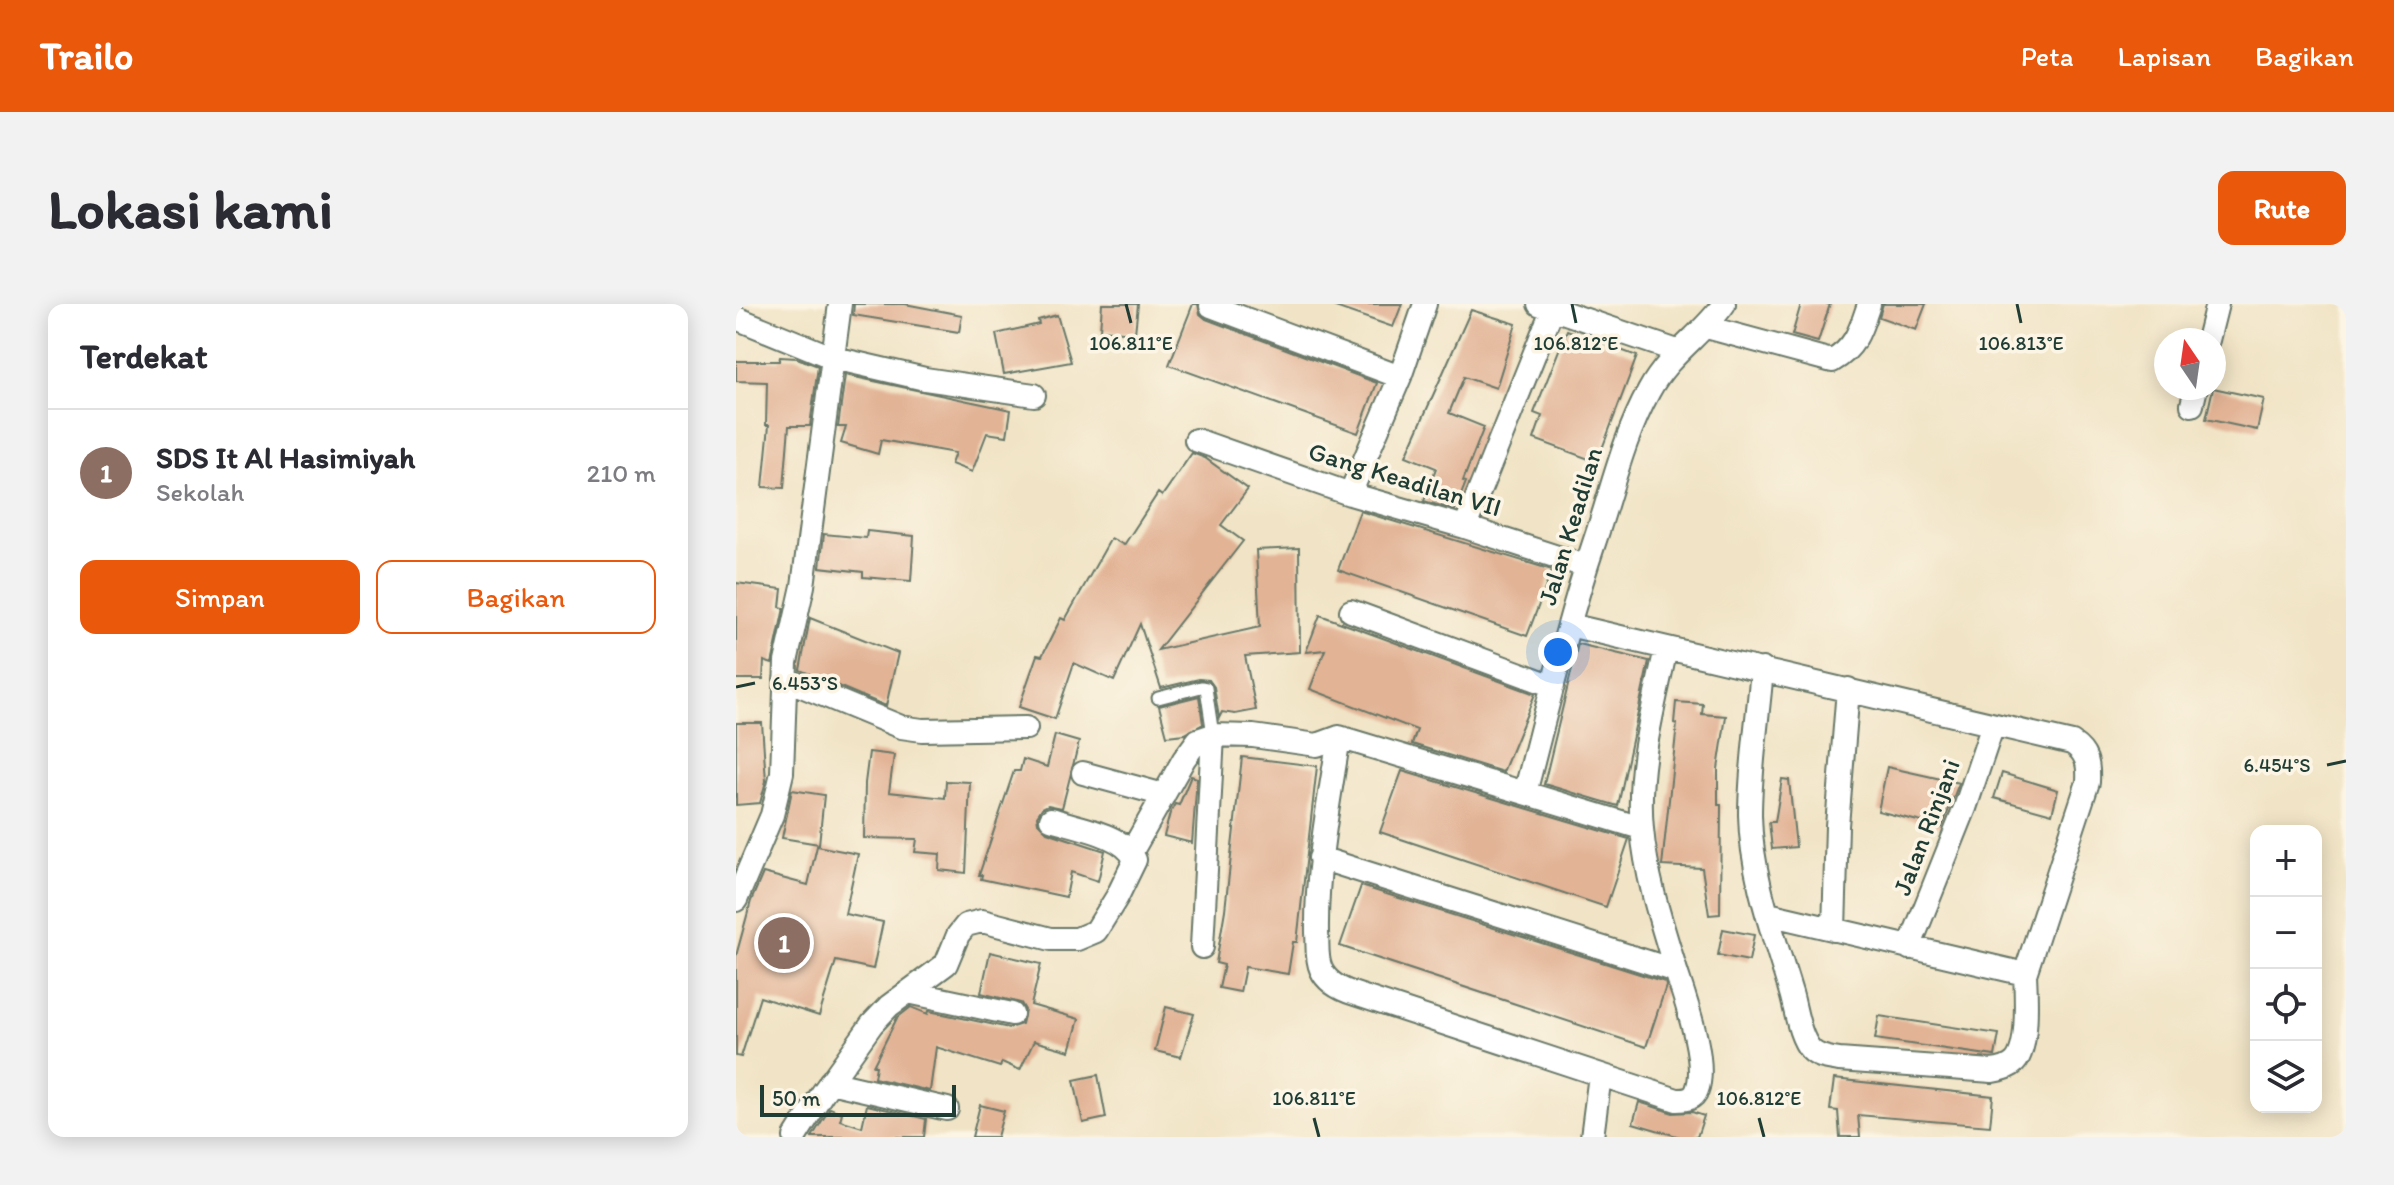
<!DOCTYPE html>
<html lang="id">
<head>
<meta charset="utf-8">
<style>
  :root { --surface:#fff; --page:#f2f2f3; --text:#2b2b33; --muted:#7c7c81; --line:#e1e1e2; --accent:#ea580c }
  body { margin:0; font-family:Itim,sans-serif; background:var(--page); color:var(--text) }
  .controls { position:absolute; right:24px; bottom:24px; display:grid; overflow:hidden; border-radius:16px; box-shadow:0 4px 20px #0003 }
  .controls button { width:72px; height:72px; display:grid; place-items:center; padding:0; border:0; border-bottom:2px solid var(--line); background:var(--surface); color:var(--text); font:40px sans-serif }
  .compass { position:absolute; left:1418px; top:24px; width:72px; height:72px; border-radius:50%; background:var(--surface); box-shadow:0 4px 20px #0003; rotate:347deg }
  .scale { position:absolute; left:24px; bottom:20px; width:196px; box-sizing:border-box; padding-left:8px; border:4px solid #1f3d34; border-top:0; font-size:22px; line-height:28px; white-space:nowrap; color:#1f3d34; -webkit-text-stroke:6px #fcf5e5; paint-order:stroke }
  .you { position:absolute; left:822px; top:348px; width:28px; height:28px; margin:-20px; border:6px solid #fff; border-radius:50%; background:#1a73e8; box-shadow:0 0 0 12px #1a73e833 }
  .badge { display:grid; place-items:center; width:52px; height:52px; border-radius:50%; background:var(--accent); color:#fff; font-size:26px; font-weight:700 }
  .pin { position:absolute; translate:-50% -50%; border:4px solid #fff; box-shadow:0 2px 8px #0006 }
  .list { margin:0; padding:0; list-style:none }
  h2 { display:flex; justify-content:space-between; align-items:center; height:104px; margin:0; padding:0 32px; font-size:34px }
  h2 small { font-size:26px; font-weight:400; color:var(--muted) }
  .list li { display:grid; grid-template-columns:52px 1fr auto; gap:24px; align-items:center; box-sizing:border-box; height:128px; padding:0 32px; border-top:2px solid var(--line) }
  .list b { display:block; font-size:30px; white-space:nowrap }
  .list p { margin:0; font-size:26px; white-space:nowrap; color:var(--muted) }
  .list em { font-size:26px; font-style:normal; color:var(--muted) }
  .actions { display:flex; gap:16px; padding:24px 32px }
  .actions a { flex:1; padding:18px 0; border:2px solid var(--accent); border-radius:16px; text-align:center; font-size:28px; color:var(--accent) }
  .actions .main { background:var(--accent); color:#fff }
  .icon { flex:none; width:44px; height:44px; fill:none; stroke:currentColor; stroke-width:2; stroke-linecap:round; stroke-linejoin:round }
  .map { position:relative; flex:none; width:1610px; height:833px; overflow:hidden; border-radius:16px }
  header { display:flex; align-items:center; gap:48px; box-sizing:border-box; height:112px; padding:0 40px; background:var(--accent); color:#fff }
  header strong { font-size:38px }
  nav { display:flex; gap:44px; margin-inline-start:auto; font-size:28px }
  .intro { display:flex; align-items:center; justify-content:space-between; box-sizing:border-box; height:192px; padding:0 48px }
  h1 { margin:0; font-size:56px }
  .button { padding:20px 36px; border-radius:16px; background:var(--accent); color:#fff; font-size:28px; font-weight:700 }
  main { display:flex; gap:48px; padding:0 48px }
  aside { flex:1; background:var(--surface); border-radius:16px; box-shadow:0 4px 20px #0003 }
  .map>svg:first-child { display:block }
</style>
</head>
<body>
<header>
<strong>Trailo</strong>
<nav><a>Peta</a><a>Lapisan</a><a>Bagikan</a></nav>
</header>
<div class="intro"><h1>Lokasi kami</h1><a class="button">Rute</a></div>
<main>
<aside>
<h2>Terdekat<small></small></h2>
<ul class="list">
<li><span class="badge" style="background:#8d6e63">1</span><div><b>SDS It Al Hasimiyah</b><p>Sekolah</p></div><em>210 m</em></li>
</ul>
<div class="actions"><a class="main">Simpan</a><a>Bagikan</a></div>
</aside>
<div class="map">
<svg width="1610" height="833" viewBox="0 0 1610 833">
  <rect width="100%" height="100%" fill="#fcf5e5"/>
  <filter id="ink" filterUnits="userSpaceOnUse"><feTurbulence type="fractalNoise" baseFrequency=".0125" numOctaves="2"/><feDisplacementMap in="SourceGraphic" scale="16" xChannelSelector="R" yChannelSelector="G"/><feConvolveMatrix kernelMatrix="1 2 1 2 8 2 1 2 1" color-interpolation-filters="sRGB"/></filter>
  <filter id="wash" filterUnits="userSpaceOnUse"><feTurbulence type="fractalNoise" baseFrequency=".006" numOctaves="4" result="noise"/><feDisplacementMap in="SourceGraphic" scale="32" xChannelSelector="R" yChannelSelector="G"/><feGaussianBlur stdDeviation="1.8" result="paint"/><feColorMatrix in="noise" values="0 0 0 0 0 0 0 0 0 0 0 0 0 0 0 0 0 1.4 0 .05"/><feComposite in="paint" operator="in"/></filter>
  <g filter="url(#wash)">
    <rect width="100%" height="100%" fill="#f1e4c6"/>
    <g id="blocks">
      <path fill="#e2b395" d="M118,0H169L226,11L223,28L117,11Z
        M366,0H402L399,29L364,26Z
        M457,0H462L464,10L470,15L641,79L622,129L433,61Z
        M600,0H666L657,23L599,3Z
        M1065,0H1094L1082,38L1056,31Z
        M1147,0H1190L1180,26L1143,13Z
        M735,6L780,20L760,84L728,73L713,109L748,123L727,177L730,178L719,206L688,197L700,164L670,152Z
        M321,11L335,58L268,70L260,30L303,20L302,16Z
        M831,26L901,52L861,158L798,135L806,112L798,109Z
        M44,53L61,54L82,62L74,122H53L48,184L27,183L33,121H30L31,78L0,77V57H43Z
        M109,71L275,106L271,132L251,129L236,168L215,160L219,149L145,136L142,150L105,139L110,123H102Z
        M1477,84L1528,95L1521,126L1470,115Z
        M456,149L469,154L512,185L485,221L507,237L422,346L524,323L520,246L563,244L564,348L509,352L520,406L499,410L486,408L483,414L478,383L473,376L463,375L425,384L404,320L378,377L338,359L319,415L283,403L301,351L306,352L325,314L329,316L375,234L388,241L422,189L426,192Z
        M624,207L816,266L791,332L602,266Z
        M131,227L178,232L175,277L127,273V268L84,263L88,230L130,234Z
        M0,279L46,285L44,303L48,304L36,360L28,357L27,375H0Z
        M584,311L799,390L767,468L676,440L681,426L574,385L589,346L570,348Z
        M74,314L162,349L150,402L64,366Z
        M842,340L913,357L882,502L808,480Z
        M463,392L467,420L449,430L431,432L423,402Z
        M940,398L967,400L966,410L990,412L982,465V501H985L984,610L973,611L966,564L926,562L941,420L938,419Z
        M0,419H26L30,477L24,499L0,501Z
        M319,431L343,438L326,504L312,501L306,504L301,512L302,519L311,528L369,547L362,577L335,568L330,593L245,575L246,571H243L278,467H284L287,455L311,463Z
        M133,448L158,451L153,488L209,494L210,477L234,478L230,569L203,566L204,550L179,548L181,535L128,534L129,479Z
        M506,453L581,462L561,638H557L552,670L509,663L504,688L483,684L488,661L480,659L489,606Z
        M1151,463L1223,479L1206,523L1142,507Z
        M666,467L893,535L870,603L644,528Z
        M1266,469L1322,486L1316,510L1258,494Z
        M455,472L461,474L456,539L428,532L434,509L439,500L443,501Z
        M1046,475L1053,476L1060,543L1036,545L1033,518H1039Z
        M56,486L88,491L83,540L46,534Z
        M81,542L122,550L109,610L147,618L137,665L100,657L83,712L24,693L5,753L0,752V652L15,597L27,569L72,581Z
        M625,582L929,678L930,682L910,743L604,642Z
        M987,625L1018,631L1013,657L982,651Z
        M254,648L305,660L295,701L343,715L334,747L298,737L284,766L266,758L264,763L200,743L194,787L138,774L140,762H137L161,714L175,703L192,710L193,707L273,724L286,720L289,706L285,699L245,689Z
        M430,703L458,710L445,753L419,747Z
        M1143,712L1263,730L1259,752L1139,735Z
        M362,771L370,814L347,819L338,776Z
        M1098,775L1257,792L1254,822L1122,811L1124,833H1104L1102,807L1094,806Z
        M903,798L937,809L956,808L968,812L961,833H944L897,819Z
        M131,801L190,815L188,833H76L94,804L106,809L104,816L126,823Z
        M244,801L268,807L261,833H236Z"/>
    </g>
  </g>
  <g filter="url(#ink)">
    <use href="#blocks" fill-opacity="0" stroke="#687767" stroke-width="2"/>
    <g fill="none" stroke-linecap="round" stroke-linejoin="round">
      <defs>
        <path id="lane" d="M422,394L465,383L470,384L477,431"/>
        <path id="street" d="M803,0L941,47
          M475,2L664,73
          M0,14L98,54L189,75L298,91
          M970,23L1096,57C1120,44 1125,24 1133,0
          M1472,36L1481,0
          M1456,101L1460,84
          M460,136L614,190L729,223L849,262
          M614,190L664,73L689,0
          M729,223L816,6
          M615,307L817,382
          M833,321L1336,439C1351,449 1353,460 1352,478L1289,670L1032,610
          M1026,365C1022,413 1014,463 1014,511C1015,571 1038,632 1055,689C1060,706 1063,733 1075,746C1083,754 1093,754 1103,756L1256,767C1264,766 1273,764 1279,758C1293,743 1290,690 1289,670
          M49,375L165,423L186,426L290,424
          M603,433C593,498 580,563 581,629C582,640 580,654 585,665C591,679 606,686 619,690L941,796C950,796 958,795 961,786C972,758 949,695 940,667C926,621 910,573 906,525C900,464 918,403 930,344
          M347,469L428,491
          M789,489C811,405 831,319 859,236C876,186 887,134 913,87C933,50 965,32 988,0
          M396,547L448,455L462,436L477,431L517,432L581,441L603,433L905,524
          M584,554L940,667
          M0,596L36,511L46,469L50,358L67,282L104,0
          M1098,626L1101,522L1112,385
          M466,643L477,431
          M1173,644L1229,504L1257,421
          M172,688L276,710
          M94,778L211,805
          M59,833L86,790L136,720L153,702L210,660L222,631L230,621L246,617L315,635H341L360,627L381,593L399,556C390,531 340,523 315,515
          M856,833L864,771"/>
      </defs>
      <use href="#lane" stroke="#687767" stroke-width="15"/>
      <use href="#street" stroke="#687767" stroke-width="26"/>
      <use href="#lane" stroke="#fff" stroke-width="11"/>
      <use href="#street" stroke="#fff" stroke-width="22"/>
    </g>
  </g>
  <path fill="none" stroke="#1f3d34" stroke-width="3" d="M390,0L395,19M836,0L840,19M1281,0L1285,19M0,383L19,379M1591,461L1610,457M578,814L583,833M1023,814L1028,833"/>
  <g text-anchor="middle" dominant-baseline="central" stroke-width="7" stroke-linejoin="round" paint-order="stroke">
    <g font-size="26" fill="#1f3d34" stroke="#fcf5e5">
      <text transform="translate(669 175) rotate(17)">Gang Keadilan VII</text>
      <text transform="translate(834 222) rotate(-73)">Jalan Keadilan</text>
      <text transform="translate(1190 523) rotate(-69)">Jalan Rinjani</text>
    </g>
  </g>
  <g font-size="20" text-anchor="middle" fill="#1f3d34" stroke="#fcf5e5" stroke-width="7" stroke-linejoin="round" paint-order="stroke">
    <text x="395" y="46">106.811°E</text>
    <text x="840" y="46">106.812°E</text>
    <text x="1285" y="46">106.813°E</text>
    <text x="69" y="386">6.453°S</text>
    <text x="1541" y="468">6.454°S</text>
    <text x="578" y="801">106.811°E</text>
    <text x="1023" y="801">106.812°E</text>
  </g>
</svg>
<div class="controls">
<button>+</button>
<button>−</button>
<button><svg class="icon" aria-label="locate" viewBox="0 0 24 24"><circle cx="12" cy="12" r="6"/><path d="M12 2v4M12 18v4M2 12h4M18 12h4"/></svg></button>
<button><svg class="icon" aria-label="layers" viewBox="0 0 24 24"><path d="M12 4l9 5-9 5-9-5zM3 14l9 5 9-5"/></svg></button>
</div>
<svg class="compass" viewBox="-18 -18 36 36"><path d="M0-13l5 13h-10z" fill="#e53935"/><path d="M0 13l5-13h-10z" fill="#7c7c81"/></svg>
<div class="scale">50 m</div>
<div class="you"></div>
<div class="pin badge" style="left:48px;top:639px;background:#8d6e63">1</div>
</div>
</main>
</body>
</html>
